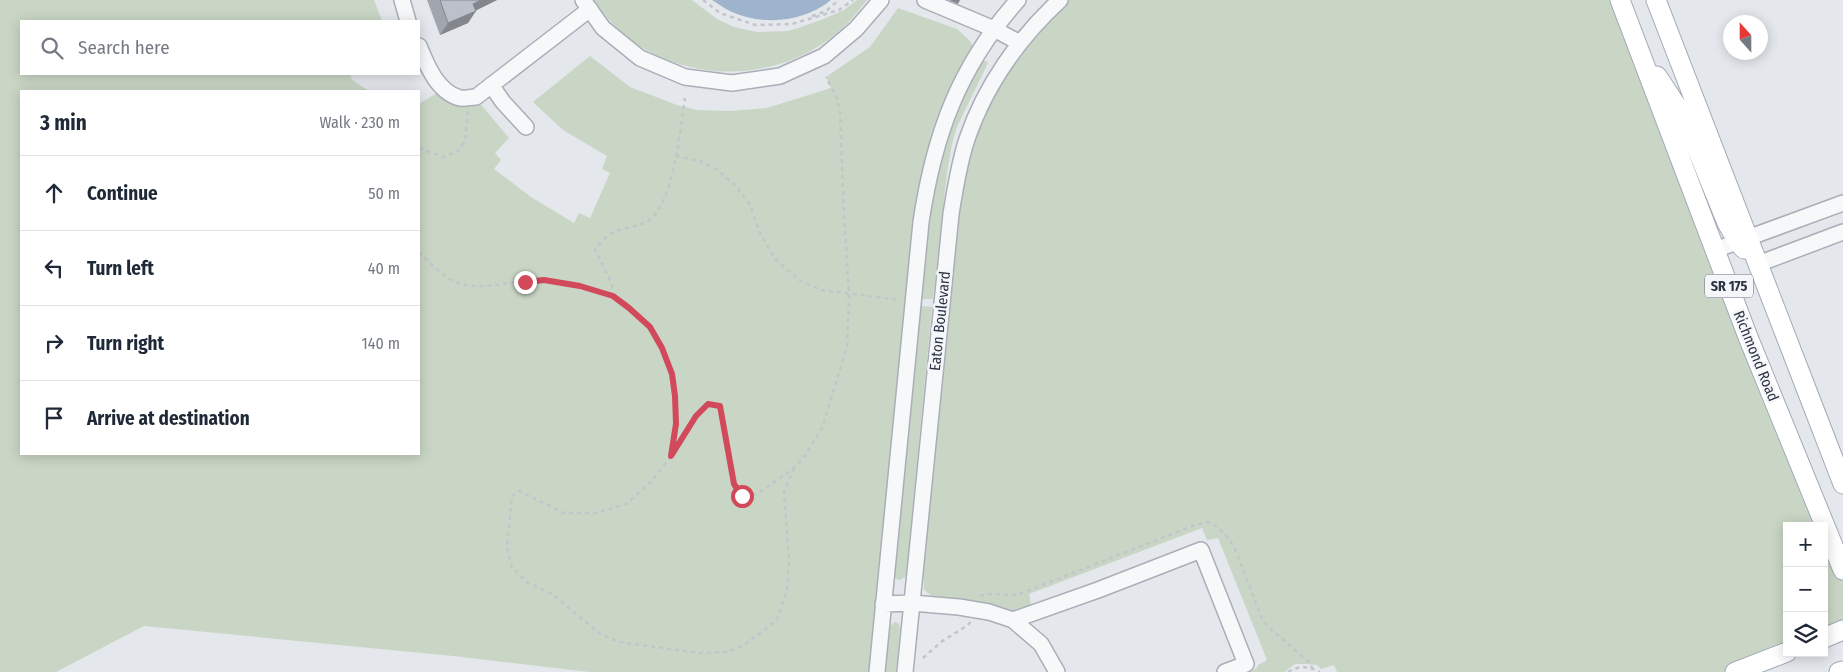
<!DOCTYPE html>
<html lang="en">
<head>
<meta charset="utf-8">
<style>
  :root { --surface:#fff; --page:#f2f2f3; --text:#1f2937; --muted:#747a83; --line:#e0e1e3 }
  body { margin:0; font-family:"Fira Sans Condensed",sans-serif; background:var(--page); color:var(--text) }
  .controls { position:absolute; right:15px; bottom:15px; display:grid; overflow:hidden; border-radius:0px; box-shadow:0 2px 12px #0003 }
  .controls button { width:45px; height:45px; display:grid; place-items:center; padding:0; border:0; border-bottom:1px solid var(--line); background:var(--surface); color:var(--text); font:25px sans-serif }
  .compass { position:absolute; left:1723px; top:15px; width:45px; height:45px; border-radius:50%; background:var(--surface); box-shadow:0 2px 12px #0003; rotate:339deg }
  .stop { position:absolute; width:15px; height:15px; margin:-11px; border:4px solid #d1495b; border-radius:50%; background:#fff }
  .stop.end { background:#d1495b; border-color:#fff; box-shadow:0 1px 5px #0008 }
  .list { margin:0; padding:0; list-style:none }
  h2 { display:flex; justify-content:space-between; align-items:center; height:65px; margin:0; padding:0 20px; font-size:21px }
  h2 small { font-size:16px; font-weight:400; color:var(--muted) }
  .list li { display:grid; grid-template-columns:32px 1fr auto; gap:15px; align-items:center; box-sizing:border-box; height:75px; padding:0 20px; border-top:1px solid var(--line) }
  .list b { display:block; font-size:19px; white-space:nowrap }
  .list em { font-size:16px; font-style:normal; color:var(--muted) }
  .icon { flex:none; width:28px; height:28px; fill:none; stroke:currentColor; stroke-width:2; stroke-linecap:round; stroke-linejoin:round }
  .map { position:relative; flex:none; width:1843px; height:672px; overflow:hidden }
  .search { position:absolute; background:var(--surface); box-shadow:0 2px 12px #0003; left:20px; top:20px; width:400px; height:55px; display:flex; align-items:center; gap:12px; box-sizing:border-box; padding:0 18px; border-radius:0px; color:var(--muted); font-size:19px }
  .panel { position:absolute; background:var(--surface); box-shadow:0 2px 12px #0003; left:20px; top:90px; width:400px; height:365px; border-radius:0px }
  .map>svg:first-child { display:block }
</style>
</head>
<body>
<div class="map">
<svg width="1843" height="672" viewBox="0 0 1843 672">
  <rect width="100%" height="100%" fill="#e4e7ec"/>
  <path fill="#c9d6c5" d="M0,0H374L382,21H21V74H350L352,80L369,91H21V454H419V104L443,89L478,101L509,138L495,153L501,160L494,169L531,197L574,223L579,213L590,218L610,173L602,169L607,156L563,130L533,102L590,56L630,87L677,105L697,110L730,111L767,108L831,88L826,77L870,47L898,8L957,29L967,38L979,53L930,167L877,672H590L453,656L144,626L56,672H0Z
    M592,0H692L717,19L734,27L757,32L789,31L821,20L844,10L857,0H867C858,11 850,22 839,31C787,77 708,84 648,51C625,38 608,20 592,0Z
    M1060,0H1620L1843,570V630L1824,638V526H1787V652L1735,672H1337L1334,665L1321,669L1317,665L1306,664H1295L1284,672H1250L1257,668L1258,665L1267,660L1218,538L1207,540L1202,528L1029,594L1031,605L1026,609L1013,611L989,603L934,597L924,590L923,567H916L951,214L982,104Z
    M983,60L988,62L987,65L957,127L952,144L947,173L933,299H922C927,233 932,165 958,104C964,90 972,76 980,63Z
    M921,306L932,307L906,576L902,579L898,580L895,577L894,573Z
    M895,622L899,624L900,629L896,672H885L889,627Z"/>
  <path fill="#9fb4cc" d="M712,0H831C805,22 763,26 732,12C725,9 719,4 712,0Z"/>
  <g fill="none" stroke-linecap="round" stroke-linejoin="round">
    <defs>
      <path id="minor" d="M402,0L408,21
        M583,0L603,28L640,58L685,77L732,83L780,76L824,56L856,29L881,0
        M925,0L994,29L1020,43
        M419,46C427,65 437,92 460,98C464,99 471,97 476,97L590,9
        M491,85L503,102L526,127
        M1715,250L1843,203
        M1758,264L1843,232
        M883,604L912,603L959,607L989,612L1013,620L1098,590L1201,550L1246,664L1225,672
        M1013,620L1041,644L1057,672
        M877,672L921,222C934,135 959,66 1018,0
        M905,672L951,214C955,189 959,163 967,139C985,86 1019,38 1060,0"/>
      <path id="major" d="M1620,0L1748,337L1843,570
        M1656,0L1843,484
        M1657,76L1684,117L1727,223L1738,242L1744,249
        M1824,638L1843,630
        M1735,672L1787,652
        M1839,672L1843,671"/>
    </defs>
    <use href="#minor" stroke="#a9aeb7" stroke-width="18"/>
    <use href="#major" stroke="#a3abb8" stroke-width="21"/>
    <path stroke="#c2c5cb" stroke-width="2.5" stroke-dasharray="4 4" stroke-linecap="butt" d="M703,0L720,13L755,25L792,24L839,10L853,0
      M812,16L826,11L839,0
      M419,148L443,157L458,151L465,141L468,111
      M676,156L700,161L716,169L736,186L750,205L760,233L775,259L799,280L821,290L899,300
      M419,252C430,262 443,278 458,283C487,292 516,278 545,280C552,280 560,283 567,284C615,292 647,312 666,357C668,363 671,369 673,375C678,402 675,428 671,455
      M613,296L612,284L595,249C600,244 606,236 612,233C623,227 636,228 648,221C674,203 680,129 685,98
      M794,468L784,492L789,560L787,590L777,620L743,646L726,652L699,653L619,642L599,633L552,594L527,582L512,567L507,548L512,496L519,491L564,513H595L626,504L651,482L671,456L696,416L708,404L719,406L734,484L742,496L757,494L794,468L805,456L822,428L847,347L849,294L844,215L840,112L837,98L826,77
      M980,596L988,594L1017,595L1195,525L1209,522C1221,528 1228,537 1235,549L1263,621L1272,630L1310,663L1312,668
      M923,658L941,642L968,625L971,621
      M1288,672C1300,665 1307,666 1320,672"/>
    <use href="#minor" stroke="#f7f8fa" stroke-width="15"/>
    <use href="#major" stroke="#fff" stroke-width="19"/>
  </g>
  <path fill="#a1a5ae" d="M427,0H497L476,10L468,23L440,35Z"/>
  <path fill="#83868d" d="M481,0H497L467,15L476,11L468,23L440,35L448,23L473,4Z
    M949,0H960L958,4Z"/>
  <path fill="#bbc0ca" stroke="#83868d" d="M440,0H481L473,4L476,11L448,23Z"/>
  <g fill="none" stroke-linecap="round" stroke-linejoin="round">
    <path stroke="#d1495b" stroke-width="6" d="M525,282L544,280L580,286L613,296L629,308L650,327L662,348L672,374L675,396L676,424L671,456L696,416L708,404L720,406L734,484L742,496"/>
  </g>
  <g text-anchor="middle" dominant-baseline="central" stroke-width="5" stroke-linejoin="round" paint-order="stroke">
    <rect fill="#f4f6f9" stroke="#676e7b" stroke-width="1" x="1705" y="274.5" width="48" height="23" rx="4"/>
    <g font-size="14" font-weight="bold" fill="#2b3445">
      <text x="1729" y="286">SR 175</text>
    </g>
    <g font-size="15" fill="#2b3445" stroke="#f4f6f9">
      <text transform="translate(940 321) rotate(-84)">Eaton Boulevard</text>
      <text transform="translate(1756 356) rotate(68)">Richmond Road</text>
    </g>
  </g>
</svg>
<div class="controls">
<button>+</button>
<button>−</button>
<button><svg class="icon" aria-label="layers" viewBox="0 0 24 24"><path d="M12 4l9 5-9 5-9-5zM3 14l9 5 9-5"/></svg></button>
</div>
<svg class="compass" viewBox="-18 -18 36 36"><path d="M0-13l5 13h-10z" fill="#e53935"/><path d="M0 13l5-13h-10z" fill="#747a83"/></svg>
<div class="stop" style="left:742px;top:496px"></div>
<div class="stop end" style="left:525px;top:282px"></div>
<div class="search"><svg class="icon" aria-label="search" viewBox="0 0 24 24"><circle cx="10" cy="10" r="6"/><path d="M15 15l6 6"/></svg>Search here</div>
<section class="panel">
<h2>3 min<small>Walk · 230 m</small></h2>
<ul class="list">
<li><svg class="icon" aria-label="ahead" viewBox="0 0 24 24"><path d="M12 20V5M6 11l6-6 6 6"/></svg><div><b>Continue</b></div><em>50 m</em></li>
<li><svg class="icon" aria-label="left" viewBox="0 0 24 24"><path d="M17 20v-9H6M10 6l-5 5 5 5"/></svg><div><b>Turn left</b></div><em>40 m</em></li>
<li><svg class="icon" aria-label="right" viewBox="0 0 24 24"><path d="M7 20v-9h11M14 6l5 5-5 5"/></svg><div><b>Turn right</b></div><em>140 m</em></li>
<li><svg class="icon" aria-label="arrive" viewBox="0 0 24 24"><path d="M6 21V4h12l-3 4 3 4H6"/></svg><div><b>Arrive at destination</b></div></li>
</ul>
</section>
</div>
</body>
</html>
